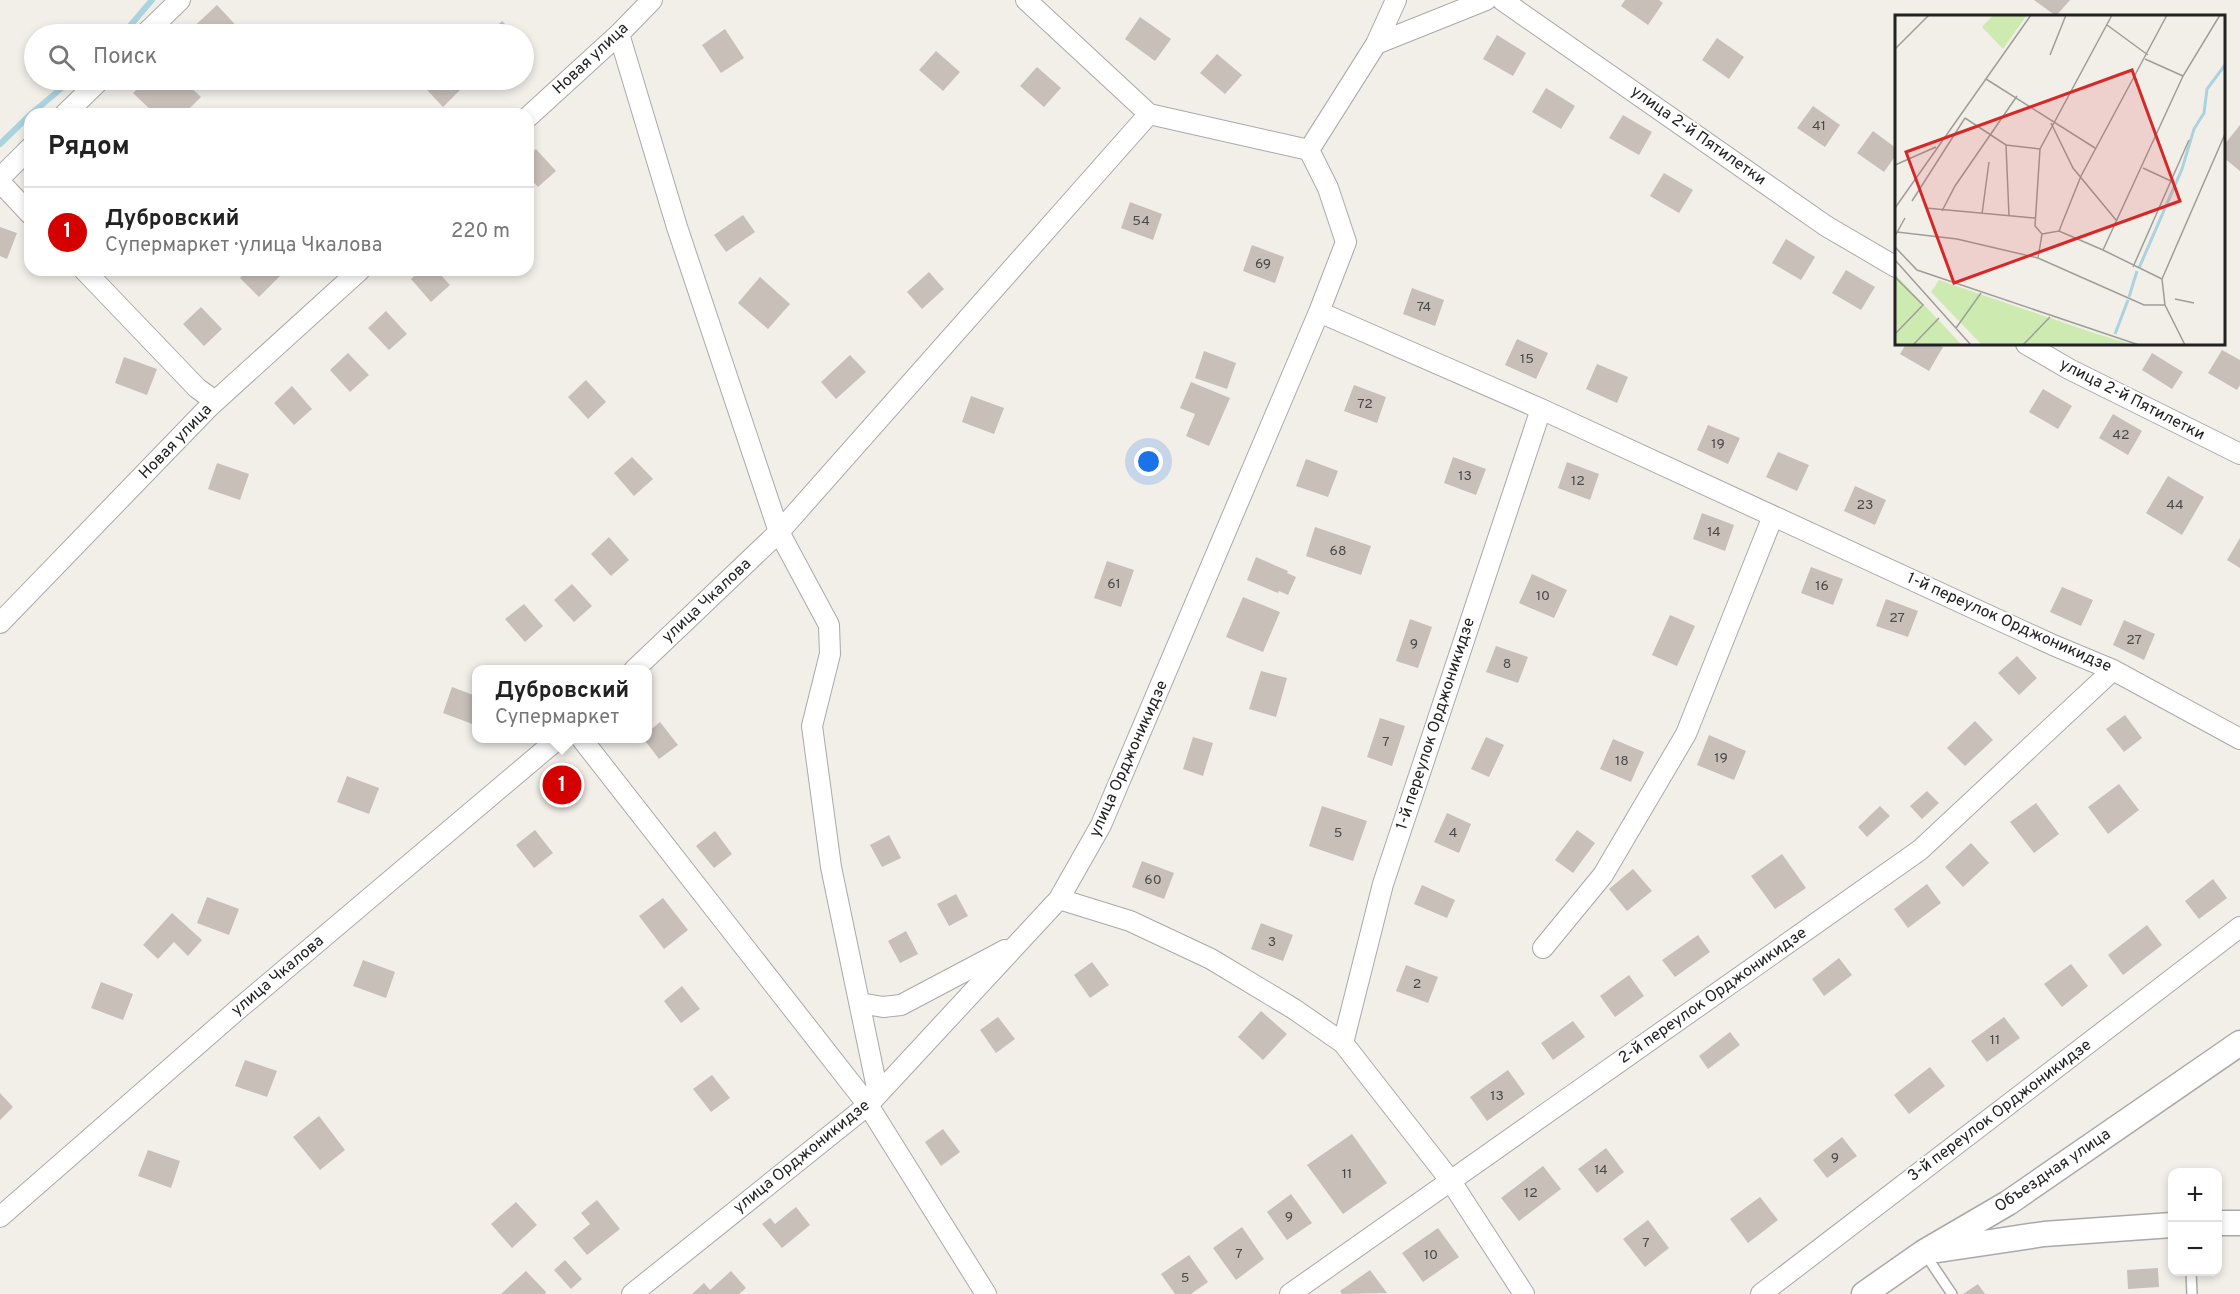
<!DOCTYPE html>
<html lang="ru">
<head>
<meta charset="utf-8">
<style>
  :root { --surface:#fff; --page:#f6f6f6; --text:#222; --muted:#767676; --line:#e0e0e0; --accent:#d40000 }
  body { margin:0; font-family:Overpass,sans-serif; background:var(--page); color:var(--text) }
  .controls { position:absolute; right:18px; bottom:18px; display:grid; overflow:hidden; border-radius:12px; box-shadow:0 3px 9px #0003 }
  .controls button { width:54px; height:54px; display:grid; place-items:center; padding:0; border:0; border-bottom:2px solid var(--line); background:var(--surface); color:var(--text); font:30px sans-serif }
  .you { position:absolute; left:1149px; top:462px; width:21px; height:21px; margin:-15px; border:4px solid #fff; border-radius:50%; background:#1a73e8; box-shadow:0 0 0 9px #1a73e833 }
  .badge { display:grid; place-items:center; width:39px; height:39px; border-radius:50%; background:var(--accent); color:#fff; font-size:20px; font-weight:700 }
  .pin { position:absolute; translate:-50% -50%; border:3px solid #fff; box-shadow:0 2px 6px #0006 }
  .popup { position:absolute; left:472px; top:665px; width:180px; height:78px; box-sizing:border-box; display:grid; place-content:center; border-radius:12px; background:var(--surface); filter:drop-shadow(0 2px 4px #0005); font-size:20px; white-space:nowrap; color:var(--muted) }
  .popup b { font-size:22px; color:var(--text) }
  .popup::after { content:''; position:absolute; left:50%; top:100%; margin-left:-12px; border:12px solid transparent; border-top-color:var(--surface) }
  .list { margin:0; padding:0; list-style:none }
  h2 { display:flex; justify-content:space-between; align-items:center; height:78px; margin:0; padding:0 24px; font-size:26px }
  h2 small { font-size:20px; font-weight:400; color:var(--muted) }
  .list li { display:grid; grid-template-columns:39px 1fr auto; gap:18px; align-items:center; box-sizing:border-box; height:90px; padding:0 24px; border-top:2px solid var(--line) }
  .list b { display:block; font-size:22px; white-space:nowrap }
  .list p { margin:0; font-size:20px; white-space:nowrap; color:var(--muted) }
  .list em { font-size:20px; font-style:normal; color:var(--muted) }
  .icon { flex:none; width:33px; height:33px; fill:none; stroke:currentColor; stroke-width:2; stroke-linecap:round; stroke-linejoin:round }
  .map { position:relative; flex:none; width:2240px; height:1294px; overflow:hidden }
  .search { position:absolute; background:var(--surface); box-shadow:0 3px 9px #0003; left:24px; top:24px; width:510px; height:66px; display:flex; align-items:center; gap:15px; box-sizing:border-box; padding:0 21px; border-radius:33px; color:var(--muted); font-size:22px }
  .panel { position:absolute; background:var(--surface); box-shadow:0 3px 9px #0003; left:24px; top:108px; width:510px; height:168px; border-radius:18px }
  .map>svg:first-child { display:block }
</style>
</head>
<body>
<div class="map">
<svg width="2240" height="1294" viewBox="0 0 2240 1294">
  <rect width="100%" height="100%" fill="#f2efe9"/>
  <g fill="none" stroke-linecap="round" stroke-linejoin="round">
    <path stroke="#aad3df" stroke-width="6" d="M123,34L152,0
      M31,114L71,80
      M0,144L30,115"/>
  </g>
  <path fill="#c7bfb8" d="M1625,0H1659L1663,3L1648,25L1621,6Z
    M2034,0H2070L2056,16Z
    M217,5L244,34H188L187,33Z
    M1140,17L1171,39L1155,61L1125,39Z
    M502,21L515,34H489Z
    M725,29L744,58L721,73L702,45Z
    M1497,35L1526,53L1513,76L1483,59Z
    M1717,38L1744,57L1729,79L1702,60Z
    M936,51L960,72L943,91L919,70Z
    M1217,54L1242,75L1225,94L1200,73Z
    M1037,67L1061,88L1044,107L1020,86Z
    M146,80H183L201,97L184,114H155L133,93Z
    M438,80H470L443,107L427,90Z
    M1546,88L1575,106L1561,129L1532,112Z
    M1813,106L1840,125L1825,147L1797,128Z
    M1623,115L1652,132L1639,155L1609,138Z
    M2240,125V171L2224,158V145Z
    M1873,131L1896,148V155L1884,172L1857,153Z
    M536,149L556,171L538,187L528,176V155Z
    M1664,173L1693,190L1679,213L1650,196Z
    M1130,202L1162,214L1153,240L1121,228Z
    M743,215L755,232L726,252L714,235Z
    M0,227L17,233L7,259L0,256Z
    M1786,239L1815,257L1801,280L1772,263Z
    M1252,245L1284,257L1275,283L1243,271Z
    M248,270H286L259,297L240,278Z
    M421,270H436L450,285L431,302L411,279Z
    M1846,270L1875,287L1861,310L1832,293Z
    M929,272L944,289L922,309L907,292Z
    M760,277L790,304L768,329L738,303Z
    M1412,288L1444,300L1435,326L1403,314Z
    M201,307L222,329L204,346L183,324Z
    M386,311L407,334L389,350L368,328Z
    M1517,339L1548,353L1536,379L1505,365Z
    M1906,344H1936L1943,347L1929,371L1900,354Z
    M2222,350L2240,360V385L2237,390L2208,373Z
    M1204,351L1236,363L1227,389L1195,378Z
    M348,353L369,375L350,392L330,370Z
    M2152,353L2183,372L2172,389L2142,370Z
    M850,355L866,372L836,399L821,382Z
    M124,357L157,369L147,395L115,383Z
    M1597,364L1628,377L1617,403L1586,389Z
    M586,380L606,402L588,419L568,397Z
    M1191,382L1230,398L1209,446L1186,436L1195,414L1180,408Z
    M1354,385L1386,397L1377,423L1344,411Z
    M292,386L312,409L294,425L274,403Z
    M2043,389L2072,406L2058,429L2029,412Z
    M971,396L1004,408L994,434L962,422Z
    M2113,414L2142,431L2128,455L2099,438Z
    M1708,425L1740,438L1728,464L1697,450Z
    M1778,452L1809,465L1797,491L1766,477Z
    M632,457L653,479L634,496L614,473Z
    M1453,457L1486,469L1476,495L1444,483Z
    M1306,459L1338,471L1328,497L1296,486Z
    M1567,462L1599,474L1590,500L1558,488Z
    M217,463L249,474L240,500L208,489Z
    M2168,476L2204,497L2182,535L2146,513Z
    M1855,486L1886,500L1875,525L1844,511Z
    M1702,513L1734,525L1725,551L1693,539Z
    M1315,527L1371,546L1361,575L1306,556Z
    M609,537L629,560L611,576L591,554Z
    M2240,538V568L2227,560Z
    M1256,557L1288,571L1287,573L1296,577L1288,595L1279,591L1278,593L1247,580Z
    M1107,561L1134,570L1121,607L1094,598Z
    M1811,567L1843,579L1833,605L1801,593Z
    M1532,574L1567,590L1554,618L1519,603Z
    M572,584L592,606L574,622L554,600Z
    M2062,587L2093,600L2081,626L2050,612Z
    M1243,597L1280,612L1263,652L1226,637Z
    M1886,599L1918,611L1908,637L1876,626Z
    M524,604L543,626L525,642L505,619Z
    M1670,615L1695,626L1677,666L1652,655Z
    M1410,619L1432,627L1418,668L1396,661Z
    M2124,620L2155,634L2144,660L2113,645Z
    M1496,646L1528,657L1518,683L1486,672Z
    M2017,656L2037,678L2019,695L1998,673Z
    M1261,671L1287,678L1276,717L1249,709Z
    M452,687L476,696L475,725L443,713Z
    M2125,715L2142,738L2124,752L2106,729Z
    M1380,718L1405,726L1392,766L1367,757Z
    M1975,721L1993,740L1965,766L1947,748Z
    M660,722L678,745L659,759L643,738H648V732Z
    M1709,735L1746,751L1734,780L1697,765Z
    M1193,737L1213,743L1203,776L1183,769Z
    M1486,737L1504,745L1489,777L1471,769Z
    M1613,739L1644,752L1631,782L1600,769Z
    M563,767L581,790L561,804L544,781Z
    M347,776L379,788L369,814L337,802Z
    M2119,784L2139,810L2108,834L2088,807Z
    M1927,791L1939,803L1922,819L1910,806Z
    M2036,803L2059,834L2034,853L2010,822Z
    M1322,806L1367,821L1353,861L1309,846Z
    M1880,806L1890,816L1867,837L1858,827Z
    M1447,813L1471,824L1459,853L1434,842Z
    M535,830L553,853L534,868L516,845Z
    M1577,830L1595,843L1573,873L1555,860Z
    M715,831L732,854L714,868L696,846Z
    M889,835L901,858L882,867L870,845Z
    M1971,843L1989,863L1963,887L1945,867Z
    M1782,854L1806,888L1775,909L1751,876Z
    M1142,861L1174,873L1164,899L1132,887Z
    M1633,869L1652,891L1627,911L1609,889Z
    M2213,879L2227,898L2199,919L2185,901Z
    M1927,884L1941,903L1908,928L1894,909Z
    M1422,885L1455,900L1447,918L1414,904Z
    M956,894L968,916L949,926L937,904Z
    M207,897L239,909L229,935L197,923Z
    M663,898L688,930L664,949L639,916Z
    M172,913L202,940L188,956L174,942L158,959L143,945Z
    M1261,923L1293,935L1283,961L1251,949Z
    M2147,925L2162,945L2123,975L2108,955Z
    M906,931L918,954L900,963L888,941Z
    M1698,935L1710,952L1675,977L1662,960Z
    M1839,958L1852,975L1824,996L1812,979Z
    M363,960L395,972L386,998L353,986Z
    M1092,962L1109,985L1090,998L1074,975Z
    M2071,964L2088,986L2062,1007L2044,984Z
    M1406,965L1438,977L1428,1003L1396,991Z
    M1629,975L1644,996L1615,1017L1600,996Z
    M101,982L133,994L123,1020L91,1008Z
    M682,986L700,1009L681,1023L664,1001Z
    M1261,1011L1287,1034L1263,1060L1238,1037Z
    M998,1017L1015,1039L996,1053L980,1030Z
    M2004,1017L2020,1038L1987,1062L1971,1041Z
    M1573,1021L1585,1037L1553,1060L1541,1043Z
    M1730,1032L1740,1045L1708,1069L1699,1056Z
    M245,1060L277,1071L267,1097L235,1086Z
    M1930,1067L1945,1086L1909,1114L1894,1095Z
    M1508,1070L1525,1094L1487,1121L1470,1097Z
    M712,1075L730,1098L711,1112L693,1089Z
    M0,1093L13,1107L0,1120Z
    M319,1116L345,1150L320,1170L293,1137Z
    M943,1129L960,1152L941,1166L925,1142Z
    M1352,1134L1387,1183L1343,1214L1307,1165Z
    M1842,1137L1857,1156L1827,1178L1813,1160Z
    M1606,1148L1624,1172L1597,1193L1578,1169Z
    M148,1150L180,1161L171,1188L138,1176Z
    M1543,1166L1561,1189L1519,1221L1501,1198Z
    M1291,1194L1312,1223L1287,1240L1267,1212Z
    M1760,1197L1778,1220L1748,1243L1730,1219Z
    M597,1200L620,1229L587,1255L573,1238L590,1224L581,1213Z
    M516,1202L537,1225L512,1248L491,1224Z
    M796,1207L810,1225L782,1248L762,1224L770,1218L775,1224Z
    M1648,1220L1669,1248L1645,1267L1623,1239Z
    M1242,1227L1264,1259L1236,1280L1213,1248Z
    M1438,1228L1459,1257L1423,1282L1402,1253Z
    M1189,1255L1208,1282L1191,1294H1175L1161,1274Z
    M565,1260L582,1279L571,1289L554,1270Z
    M2158,1268L2159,1287L2128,1289L2127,1270Z
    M1370,1270L1387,1293L1342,1294L1340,1291Z
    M526,1271L546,1292L545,1294H501Z
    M731,1271L746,1288L739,1294H692L704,1283L710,1290Z
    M1978,1284L1985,1294H1963Z"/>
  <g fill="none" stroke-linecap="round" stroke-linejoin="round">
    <defs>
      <path id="service" d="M1925,1254L1952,1294
        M2191,1272L2192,1294"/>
      <path id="minor" d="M1502,0L1826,226L1896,267
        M145,34L180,0
        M619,34L677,227L779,532L829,625L830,654L812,726L831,867L878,1093
        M1376,44L1486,0
        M65,114L100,80
        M528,117L619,34L652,0
        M1309,150L1376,44L1396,0
        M0,178L30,148
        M0,182L30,214
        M84,270L197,388L215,401
        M1319,312L1541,409L2053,645L2113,670L2240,739
        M2026,344L2069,369L2240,454
        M0,623L209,407L360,270
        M634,670L779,532L1149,114
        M581,738L868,1105L986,1294
        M1059,899L1130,921L1211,959L1294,1009L1343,1043L1450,1180L1524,1294
        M1543,948L1603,875L1686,734L1773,516
        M860,1003L883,1007L901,1005L1005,950
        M1343,1043L1383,884L1541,409
        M0,1217L236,1011L559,738
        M632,1294L868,1105L1059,899L1101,825L1319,312L1346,242L1328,188L1309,150L1149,114L1026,0
        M1290,1294L1920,850L2113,670
        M1761,1294L2240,927"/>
      <path id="tertiary" d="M2218,1223H2240
        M1938,1250L2044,1234L2172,1225
        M1864,1294L1924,1252L2008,1203L2240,1043"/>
    </defs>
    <use href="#service" stroke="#a9a9a9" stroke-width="12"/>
    <use href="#minor" stroke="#a9a9a9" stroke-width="22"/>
    <use href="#tertiary" stroke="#a9a9a9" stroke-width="27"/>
    <use href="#service" stroke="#fff" stroke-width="9"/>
    <use href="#minor" stroke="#fff" stroke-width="20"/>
    <use href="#tertiary" stroke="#fff" stroke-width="24"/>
  </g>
  <g text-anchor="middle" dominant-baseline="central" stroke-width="4.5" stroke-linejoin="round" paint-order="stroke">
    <g font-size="14" fill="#4b4948">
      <text x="1819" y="126">41</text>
      <text x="1141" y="221">54</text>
      <text x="1263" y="264">69</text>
      <text x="1424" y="307">74</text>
      <text x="1527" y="359">15</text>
      <text x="1365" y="404">72</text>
      <text x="2121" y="435">42</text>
      <text x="1718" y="444">19</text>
      <text x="1465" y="476">13</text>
      <text x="1578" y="481">12</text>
      <text x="1865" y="505">23</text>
      <text x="2175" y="505">44</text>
      <text x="1714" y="532">14</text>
      <text x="1338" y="551">68</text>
      <text x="1114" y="584">61</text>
      <text x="1822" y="586">16</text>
      <text x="1543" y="596">10</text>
      <text x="1897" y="618">27</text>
      <text x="2134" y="640">27</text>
      <text x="1414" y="644">9</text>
      <text x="1507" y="664">8</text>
      <text x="1386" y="742">7</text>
      <text x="1721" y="758">19</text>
      <text x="1622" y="761">18</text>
      <text x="1338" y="833">5</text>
      <text x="1453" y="833">4</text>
      <text x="1153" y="880">60</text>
      <text x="1272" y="942">3</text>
      <text x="1417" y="984">2</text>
      <text x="1995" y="1040">11</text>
      <text x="1497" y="1096">13</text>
      <text x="1835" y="1158">9</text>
      <text x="1601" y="1170">14</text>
      <text x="1347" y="1174">11</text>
      <text x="1531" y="1193">12</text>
      <text x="1289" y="1217">9</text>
      <text x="1646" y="1243">7</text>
      <text x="1239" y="1254">7</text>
      <text x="1431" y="1255">10</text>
      <text x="1185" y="1278">5</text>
    </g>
    <g font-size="16" fill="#222" stroke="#fff">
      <text transform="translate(591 59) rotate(-43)">Новая улица</text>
      <text transform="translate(1698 136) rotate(35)">улица 2-й Пятилетки</text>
      <text transform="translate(2132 400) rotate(27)">улица 2-й Пятилетки</text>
      <text transform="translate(176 442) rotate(-46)">Новая улица</text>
      <text transform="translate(707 601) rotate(-43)">улица Чкалова</text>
      <text transform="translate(2009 623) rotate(24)">1-й переулок Орджоникидзе</text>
      <text transform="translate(1436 724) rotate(-72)">1-й переулок Орджоникидзе</text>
      <text transform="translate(1129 759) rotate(-66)">улица Орджоникидзе</text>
      <text transform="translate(278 976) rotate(-40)">улица Чкалова</text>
      <text transform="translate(1713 996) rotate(-35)">2-й переулок Орджоникидзе</text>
      <text transform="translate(2000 1111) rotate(-37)">3-й переулок Орджоникидзе</text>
      <text transform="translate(802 1157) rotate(-39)">улица Орджоникидзе</text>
      <text transform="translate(2053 1171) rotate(-34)">Объездная улица</text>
    </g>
  </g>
  <g transform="translate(1895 15)">
    <rect width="330" height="330" fill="#f2efe9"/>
    <path d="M98,0H132L108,34L87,12ZM0,259L67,330H0ZM44,265L199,318L239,330H87L36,277Z" fill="#cdebb0"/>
    <path fill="none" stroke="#aad3df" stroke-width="3" d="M244,253L287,154L299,114L309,98L312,74L330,50M234,282L242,256M220,319L233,285"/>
    <path fill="none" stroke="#9f9d99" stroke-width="1.5" d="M217,0L145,134L140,211L147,219L164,216L208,235L267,264M212,10L253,40M0,34L34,0M155,40L171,0M250,44L288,61M91,64L200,133M70,103L111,130L145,134M156,108L178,153L221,205M111,130L114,201M0,150L41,132M248,153L278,167M17,186L70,103M0,193L136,0M31,193L140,203M47,196L60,171L122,81M87,199L94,147M164,216L186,161L272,0M2,217L62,224L143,243L249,290H270M0,221L10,203M0,232L22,255L244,330M208,235L288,61L325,0M143,243L147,219M0,245L76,330M238,252L294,125M0,262L28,290L0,319M280,284L299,288M61,313L86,278M18,330L44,303M128,330L155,302M290,330L270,290L267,264L330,119"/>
    <path fill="#d62828" fill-opacity="0.15" stroke="#d62828" stroke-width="3" d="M237,55L285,186L59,268L11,137Z"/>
    <rect width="330" height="330" fill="none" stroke="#222" stroke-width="3"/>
  </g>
</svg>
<div class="controls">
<button>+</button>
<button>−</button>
</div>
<div class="you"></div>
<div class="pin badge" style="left:562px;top:785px">1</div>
<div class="popup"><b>Дубровский</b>Супермаркет</div>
<div class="search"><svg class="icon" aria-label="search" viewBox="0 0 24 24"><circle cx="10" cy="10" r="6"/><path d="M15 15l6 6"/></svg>Поиск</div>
<section class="panel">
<h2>Рядом<small></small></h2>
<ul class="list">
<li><span class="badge">1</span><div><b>Дубровский</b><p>Супермаркет · улица Чкалова</p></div><em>220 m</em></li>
</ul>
</section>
</div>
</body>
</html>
